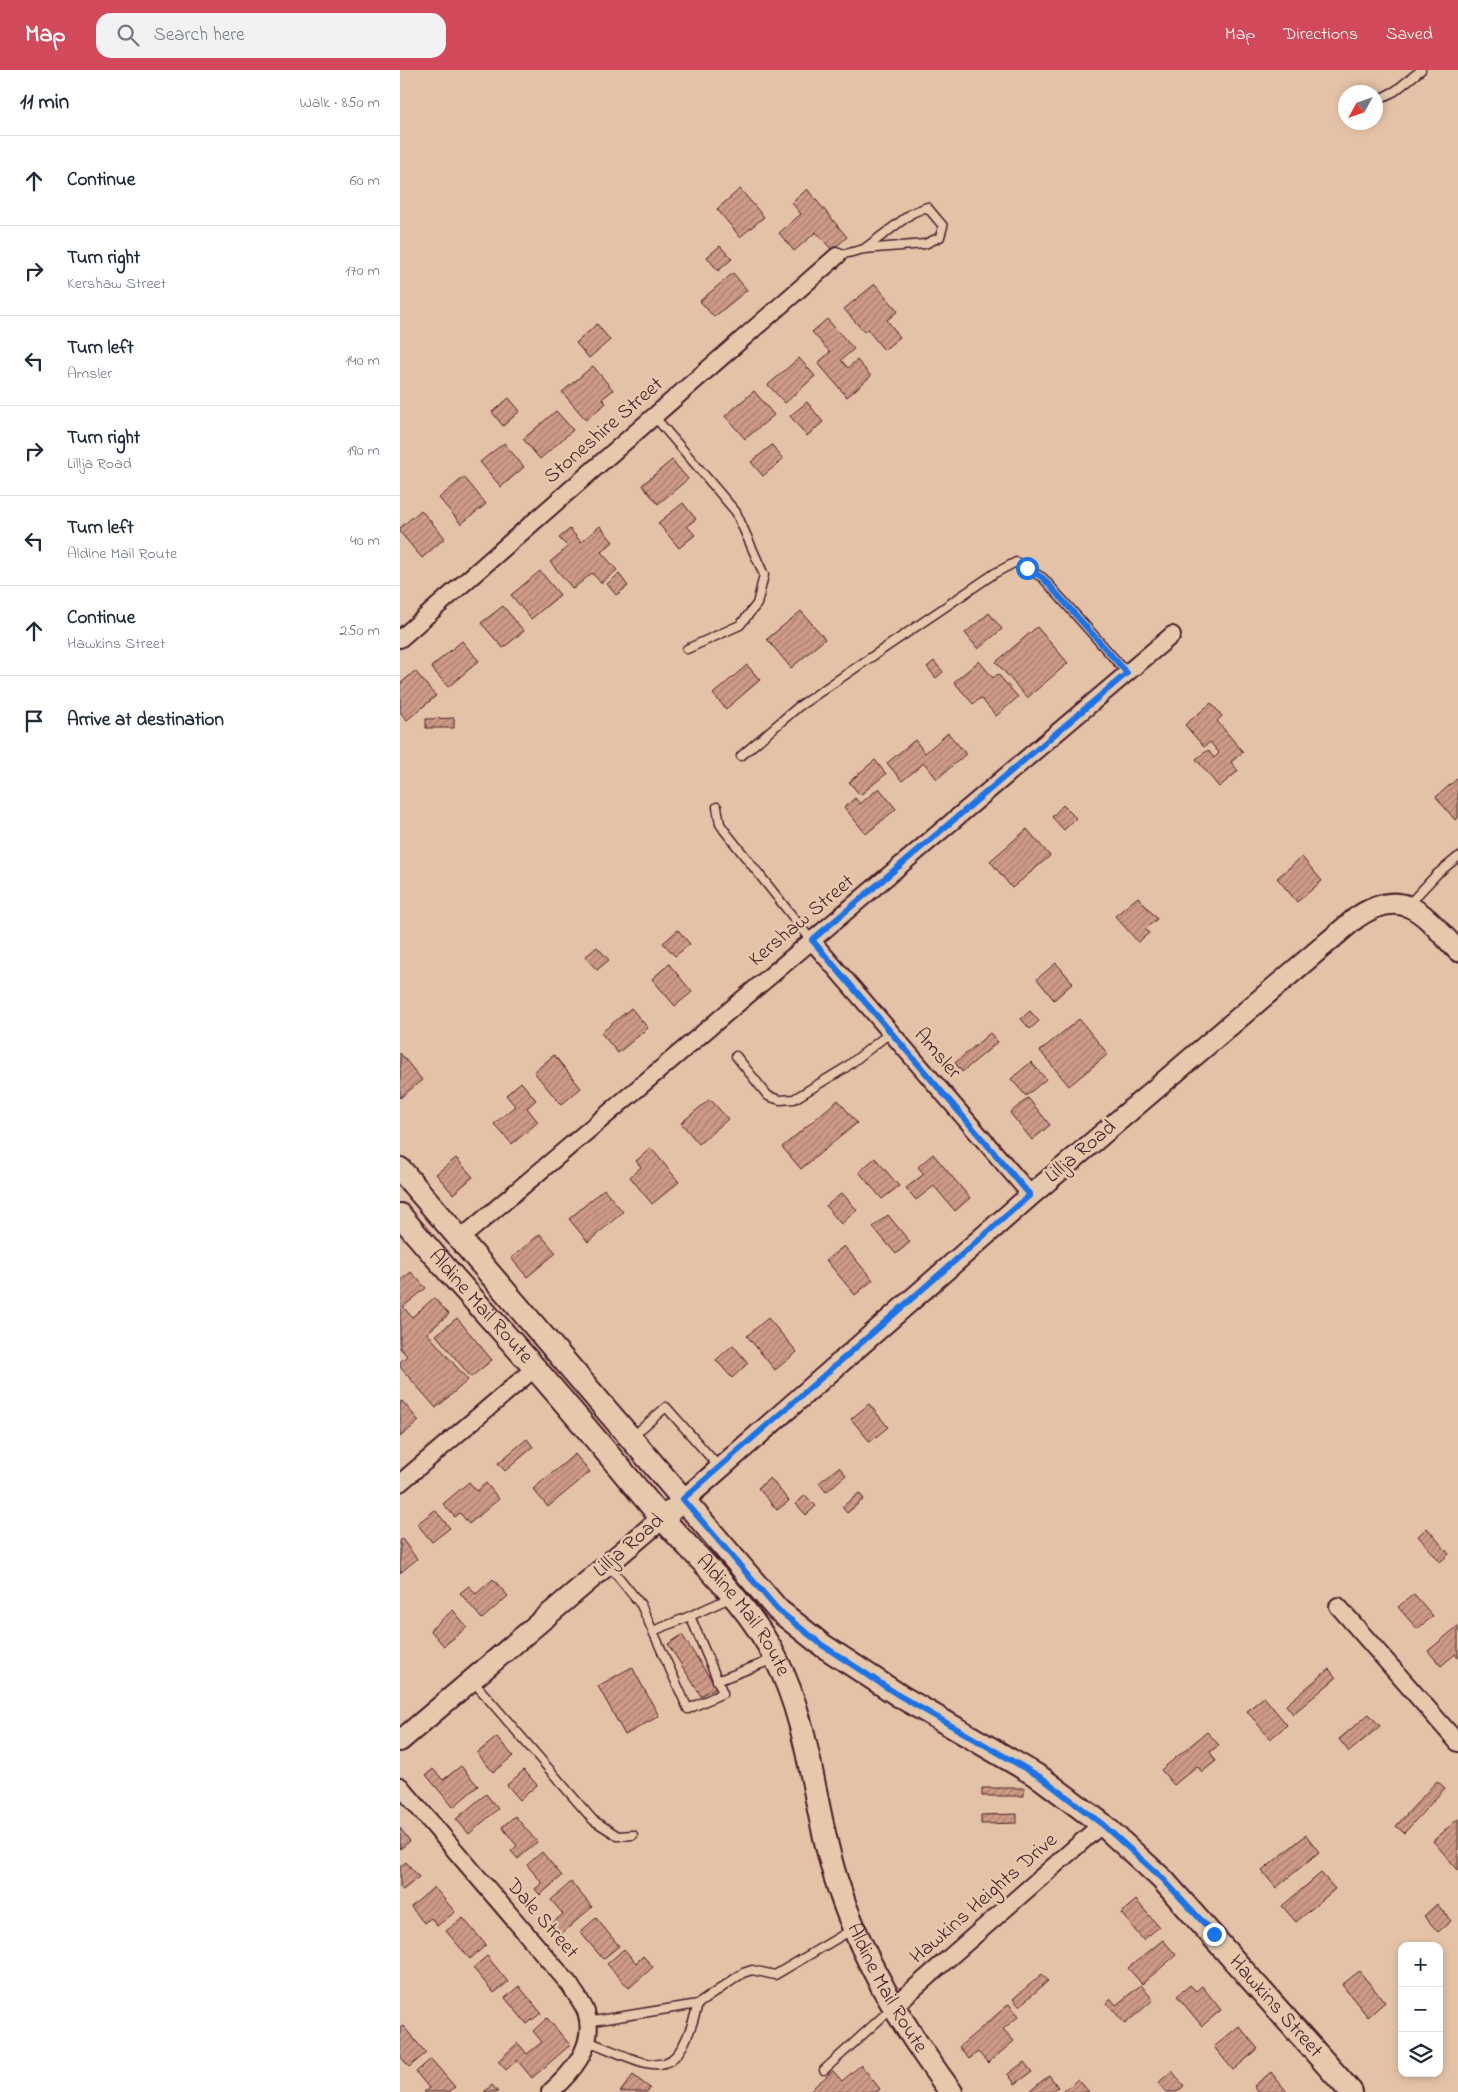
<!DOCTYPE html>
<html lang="en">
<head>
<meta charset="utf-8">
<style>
  :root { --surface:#fff; --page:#f2f2f3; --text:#1f2937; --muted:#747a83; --line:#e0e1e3; --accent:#d1495b }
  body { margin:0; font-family:"Indie Flower",sans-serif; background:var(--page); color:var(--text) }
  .controls { position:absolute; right:15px; bottom:15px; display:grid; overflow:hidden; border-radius:10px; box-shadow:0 2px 8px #0003 }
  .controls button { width:45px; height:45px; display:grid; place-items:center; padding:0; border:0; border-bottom:1px solid var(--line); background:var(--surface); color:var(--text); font:25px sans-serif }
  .compass { position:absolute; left:938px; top:15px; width:45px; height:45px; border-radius:50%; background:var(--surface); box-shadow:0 2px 8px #0003; rotate:230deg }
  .stop { position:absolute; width:15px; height:15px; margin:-11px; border:4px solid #1a73e8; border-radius:50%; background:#fff }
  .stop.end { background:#1a73e8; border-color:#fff; box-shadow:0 1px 5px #0008 }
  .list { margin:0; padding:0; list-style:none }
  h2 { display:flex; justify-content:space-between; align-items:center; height:65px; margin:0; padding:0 20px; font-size:21px }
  h2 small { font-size:16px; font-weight:400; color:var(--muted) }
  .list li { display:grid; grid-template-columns:32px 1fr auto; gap:15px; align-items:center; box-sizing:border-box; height:90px; padding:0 20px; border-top:1px solid var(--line) }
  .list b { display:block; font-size:19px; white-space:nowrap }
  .list p { margin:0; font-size:16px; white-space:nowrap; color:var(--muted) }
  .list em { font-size:16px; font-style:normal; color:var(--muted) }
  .icon { flex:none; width:28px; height:28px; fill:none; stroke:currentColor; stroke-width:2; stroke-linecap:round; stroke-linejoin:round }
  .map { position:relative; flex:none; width:1058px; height:2022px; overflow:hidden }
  header { display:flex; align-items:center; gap:30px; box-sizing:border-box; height:70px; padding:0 25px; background:var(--accent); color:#fff }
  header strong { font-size:24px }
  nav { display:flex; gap:28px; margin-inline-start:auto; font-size:18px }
  .search { width:350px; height:45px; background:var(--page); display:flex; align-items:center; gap:12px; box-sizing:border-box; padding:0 18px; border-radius:15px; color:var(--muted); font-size:19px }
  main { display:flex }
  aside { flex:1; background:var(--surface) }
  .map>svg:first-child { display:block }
</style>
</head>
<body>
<header>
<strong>Map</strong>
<div class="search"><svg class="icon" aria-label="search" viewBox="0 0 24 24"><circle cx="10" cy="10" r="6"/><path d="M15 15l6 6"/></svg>Search here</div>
<nav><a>Map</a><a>Directions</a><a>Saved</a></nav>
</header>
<main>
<aside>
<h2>11 min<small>Walk · 850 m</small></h2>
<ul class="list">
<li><svg class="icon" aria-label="ahead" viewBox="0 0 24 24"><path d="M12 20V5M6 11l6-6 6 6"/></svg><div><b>Continue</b></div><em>60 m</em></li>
<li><svg class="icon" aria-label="right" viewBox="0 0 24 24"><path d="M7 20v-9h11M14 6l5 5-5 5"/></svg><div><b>Turn right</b><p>Kershaw Street</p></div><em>170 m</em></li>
<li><svg class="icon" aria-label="left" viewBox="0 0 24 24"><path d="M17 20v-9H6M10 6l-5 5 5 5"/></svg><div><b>Turn left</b><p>Amsler</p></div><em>140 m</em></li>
<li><svg class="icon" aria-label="right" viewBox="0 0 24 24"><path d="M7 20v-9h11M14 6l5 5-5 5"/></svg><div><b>Turn right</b><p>Lillja Road</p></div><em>190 m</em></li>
<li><svg class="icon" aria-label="left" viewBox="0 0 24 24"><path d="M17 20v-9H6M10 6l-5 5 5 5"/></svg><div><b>Turn left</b><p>Aldine Mail Route</p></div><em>40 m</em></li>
<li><svg class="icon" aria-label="ahead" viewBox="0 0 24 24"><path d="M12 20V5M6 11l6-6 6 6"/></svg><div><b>Continue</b><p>Hawkins Street</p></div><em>250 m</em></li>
<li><svg class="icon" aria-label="arrive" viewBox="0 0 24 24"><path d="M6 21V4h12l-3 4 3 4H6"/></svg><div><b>Arrive at destination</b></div></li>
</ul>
</aside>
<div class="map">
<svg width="1058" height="2022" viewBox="0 0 1058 2022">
  <defs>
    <pattern id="building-hatch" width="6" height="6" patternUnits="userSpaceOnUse" patternTransform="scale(1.25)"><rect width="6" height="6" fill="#ce9b87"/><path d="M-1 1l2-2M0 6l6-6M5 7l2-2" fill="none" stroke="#a97e6f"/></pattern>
  </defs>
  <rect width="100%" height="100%" fill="#e4c2a7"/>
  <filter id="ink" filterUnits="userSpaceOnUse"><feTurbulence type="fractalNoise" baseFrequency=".02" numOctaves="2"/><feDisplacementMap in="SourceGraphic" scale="10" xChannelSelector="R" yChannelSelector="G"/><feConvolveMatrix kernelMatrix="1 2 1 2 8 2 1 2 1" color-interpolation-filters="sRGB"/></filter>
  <g filter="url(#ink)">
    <path fill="url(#building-hatch)" stroke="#4a1f2b" d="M340,119L364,147L340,167L317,139Z
      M407,119L447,167L432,180L416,162L394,181L379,163L401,144L392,133Z
      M320,176L332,189L318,201L307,187Z
      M333,203L347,220L314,247L300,231Z
      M475,214L498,241L487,250L500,267L484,280L467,259L464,262L444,239Z
      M427,249L454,279L441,290L448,298L457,290L471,306L447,327L418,293L430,282L412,262Z
      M197,254L210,270L189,288L176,273Z
      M399,288L415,306L385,333L368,315Z
      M193,296L213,320L202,329L206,333L186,350L162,322Z
      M354,321L374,345L345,369L325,346Z
      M109,328L120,341L103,356L92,342Z
      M407,332L423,352L407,366L390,346Z
      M156,341L173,360L140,389L123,369Z
      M104,373L124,397L101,417L80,392Z
      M372,375L383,389L363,406L351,392Z
      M272,390L288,409L258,434L242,415Z
      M64,407L86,434L61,454L39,428Z
      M283,433L296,449L287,456L295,465L279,478L258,453Z
      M21,440L45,468L22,488L0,462V458Z
      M200,456L213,472L201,482L217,500L201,513L192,503L173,519L150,492L168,477L159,468L170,459L181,472Z
      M140,501L160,525L131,549L111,525Z
      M219,504L228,516L216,525L207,514Z
      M103,536L124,561L103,578L81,553Z
      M401,541L425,569L391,598L367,569Z
      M589,543L602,559L578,579L565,563Z
      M637,557L668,593L627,628L596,592Z
      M62,571L79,591L48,617L31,597Z
      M534,591L543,602L536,608L527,597Z
      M579,591L593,608L598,604L618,627L596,646L581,628L573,634L554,612Z
      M347,595L360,610L326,639L313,624Z
      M15,601L36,626L7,650L0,642V614Z
      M811,633L822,646L817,651L843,682L831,692L838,701L819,717L796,689L808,680L814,688L819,683L810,672L804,677L785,655Z
      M54,648V658H26V649Z
      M548,663L566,684L537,709L524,693L502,711L487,693L515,670L525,683Z
      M475,690L486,704L460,725L449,712Z
      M1058,708V747L1055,750L1036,727Z
      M479,718L496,739L466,764L444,737L455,728L460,734Z
      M663,735L676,748L664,760L652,747Z
      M627,759L650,786L612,818L590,791Z
      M902,787L922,811L897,832L877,808Z
      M738,827L757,849L745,859L749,863L738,872L715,846Z
      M278,860L290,874L275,886L263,873Z
      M197,877L209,890L197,900L185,887Z
      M656,893L673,913L654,930L637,909Z
      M269,894L292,922L275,936L252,909Z
      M231,938L248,958L218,983L201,963Z
      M630,941L639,951L630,959L621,949Z
      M679,949L708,984L669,1016L640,981Z
      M590,963L598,972L562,1002L555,993Z
      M0,983L22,1010L0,1028Z
      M154,985L181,1018L161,1035L134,1002Z
      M631,992L646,1009L626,1026L611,1009Z
      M121,1012L136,1030L127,1038L138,1052L112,1074L94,1054L115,1036L106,1025Z
      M628,1028L650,1055L632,1070L610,1043Z
      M310,1029L328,1049L299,1074L281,1053Z
      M438,1030L457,1053L401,1099L382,1077Z
      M251,1078L279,1112L252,1134L230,1107L241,1097L236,1091Z
      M533,1084L570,1128L555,1141L534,1116L516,1130L506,1118L524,1104L518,1097Z
      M56,1088L73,1107L53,1124L36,1104Z
      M475,1088L499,1116L482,1129L459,1102Z
      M204,1119L223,1142L188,1172L169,1149Z
      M442,1123L457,1140L441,1154L426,1136Z
      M488,1145L510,1172L496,1184L473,1157Z
      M140,1164L156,1183L127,1207L111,1188Z
      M444,1176L473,1210L455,1225L426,1190Z
      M11,1202L26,1218L3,1237L12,1247L34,1228L49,1244L27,1263L68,1310L36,1338L0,1297V1292L7,1286L0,1278V1211Z
      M57,1248L92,1290L71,1307L36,1265Z
      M368,1248L397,1282L375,1300L347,1266Z
      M333,1275L348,1293L332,1308L316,1290Z
      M2,1331L19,1351L0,1367V1332Z
      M469,1334L488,1357L470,1372L451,1349Z
      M127,1369L133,1377L105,1401L98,1393Z
      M175,1384L190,1402L148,1437L133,1419Z
      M439,1397L446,1405L426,1422L419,1413Z
      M370,1408L389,1431L377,1440L358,1418Z
      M69,1412L77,1421L86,1413L99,1429L69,1454L60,1443L55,1447L43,1434Z
      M459,1423L464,1429L447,1443L442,1437Z
      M405,1425L416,1436L406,1445L396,1434Z
      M35,1440L50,1458L32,1472L17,1454Z
      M1027,1458L1049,1484L1040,1492L1018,1466Z
      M2,1469L17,1489L0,1503V1471Z
      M93,1509L108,1526L82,1549L60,1523L69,1516L76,1524Z
      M1014,1524L1033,1546L1017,1559L998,1537Z
      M53,1540L67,1557L44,1576L30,1560Z
      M1058,1556V1588L1055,1584L1041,1596L1028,1581Z
      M282,1565L316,1617L301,1626L268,1574Z
      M232,1597L259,1646L225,1665L198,1616Z
      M929,1599L936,1608L893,1644L886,1635Z
      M864,1627L887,1655L870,1669L847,1641Z
      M969,1644L980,1656L949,1682L939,1669Z
      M807,1662L819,1675L810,1682L816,1691L802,1702L797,1696L774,1715L761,1700Z
      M97,1667L113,1686L93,1702L77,1683Z
      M61,1696L78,1716L53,1737L26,1705L33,1699L43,1710Z
      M124,1700L137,1715L120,1730L107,1715Z
      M1037,1711L1045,1718L1004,1763L996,1756Z
      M582,1718H624V1726H582Z
      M86,1724L98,1739L69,1764L56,1749Z
      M617,1744V1753L581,1754V1745Z
      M115,1746L137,1772L118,1789L111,1781L117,1776L102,1757Z
      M1058,1749V1800L1033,1771Z
      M0,1758L10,1771L0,1779Z
      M906,1765L919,1782L876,1818L862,1801Z
      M142,1782L162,1806L140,1825L135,1819L142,1813L127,1795Z
      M6,1792L19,1807L3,1820L0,1817V1797Z
      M921,1803L935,1819L896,1852L882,1836Z
      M171,1812L192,1837L160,1865L151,1854L163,1844L151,1830Z
      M34,1817L55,1842L37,1856L31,1848L24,1853L11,1837Z
      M736,1830L759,1857L743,1870L721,1843Z
      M1037,1834L1051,1851L1038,1862L1024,1846Z
      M63,1848L86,1875L70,1889L46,1861Z
      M196,1848L219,1876L203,1889L180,1862Z
      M763,1870L776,1885L742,1914L728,1898Z
      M224,1879L236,1893L243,1886L253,1897L229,1918L207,1894Z
      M87,1886L108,1912L94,1923L73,1898Z
      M959,1901L985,1932L968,1947L942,1915Z
      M642,1904L648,1911L619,1936L613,1929Z
      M741,1915L753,1930L725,1954L707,1933L711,1929L716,1935Z
      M790,1915L796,1921L802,1916L821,1940L802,1956L777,1926Z
      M119,1916L141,1943L127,1954L105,1928Z
      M609,1934L619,1946L603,1959L614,1971L588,1993L578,1982L569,1989L559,1977Z
      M147,1948L170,1975L132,2008L117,1990L106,2000L98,1991L118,1973L127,1984L142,1972L133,1961Z
      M3,1956L26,1983L9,1997L0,1986V1958Z
      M839,1956L858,1979L833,2000L814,1977Z
      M31,1989L55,2017L49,2022H24L29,2018L16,2002Z
      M624,1992L632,2002L615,2014L608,2004Z
      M461,1995L480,2019L477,2022H408L433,2001L442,2011Z
      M772,2001L784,2016L777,2022H766L758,2013Z
      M871,2002L887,2022H858L854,2016Z
      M233,2005L250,2018L247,2022H220Z
      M649,2005L658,2017L652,2022H629Z
      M678,2009L689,2022H663Z
      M92,2015L98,2022H84Z"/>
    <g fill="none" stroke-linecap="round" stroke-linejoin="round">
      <defs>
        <path id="service" d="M979,29L995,21L1021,0
          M437,186L464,179L525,174L540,167L543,156L527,137L512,143L464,179
          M254,346L336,442L364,505L357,534L340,555L287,579
          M341,686L398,637L595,503L616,492L643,508L727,603
          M317,737L320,754L324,760L412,871
          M1008,835L1037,804L1058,787
          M336,986L368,1026L380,1030L394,1029L445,998L491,962
          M232,1367L266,1337L319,1397
          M208,1494L241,1535L288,1639L323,1623L290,1546L253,1561
          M290,1546L332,1527
          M72,1610L193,1750L218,1766L233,1765
          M317,1611L374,1589
          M187,1952L298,1934
          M187,1971C255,1996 275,2020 298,1934L343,1903L352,1900L375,1905L453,1859
          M424,2000L492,1938"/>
        <path id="minor" d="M0,569L437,186
          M412,871L631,1125
          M59,1170L772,565
          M0,1413L135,1298
          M938,1536L1058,1673
          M0,1716L170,1915C175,1924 183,1933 186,1942C197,1974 172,2003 150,2022
          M494,1936L702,1754"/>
        <path id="tertiary" d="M0,1671L301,1415L631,1125L956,848C1005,814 1025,846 1058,881"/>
        <g id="secondary">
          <path id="s1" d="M0,1099L378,1540L422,1575L500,1626L641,1708L702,1754L762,1809L951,2022"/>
          <path id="s2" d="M0,1145C43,1197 89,1246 133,1296C176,1345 218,1396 260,1446C301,1492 348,1533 376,1589C411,1657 413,1737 436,1809C460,1887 503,1957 551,2022"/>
        </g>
      </defs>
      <use href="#service" stroke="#4a1f2b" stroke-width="11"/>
      <use href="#minor" stroke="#4a1f2b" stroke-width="20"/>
      <use href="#tertiary" stroke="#4a1f2b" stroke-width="24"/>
      <use href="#secondary" stroke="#4a1f2b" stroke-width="26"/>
      <use href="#service" stroke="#e6c9ad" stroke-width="8"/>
      <use href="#minor" stroke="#e6c9ad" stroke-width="16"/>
      <use href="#tertiary" stroke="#e6c9ad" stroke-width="20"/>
      <use href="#secondary" stroke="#e6c9ad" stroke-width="22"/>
    </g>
  </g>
  <g fill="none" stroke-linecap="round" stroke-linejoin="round" filter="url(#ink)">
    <path stroke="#1a73e8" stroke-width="6" d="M627,498L643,508L727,603L412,870L630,1125L283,1429L378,1540L422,1575L500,1626L642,1708L702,1754L762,1808L814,1864"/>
  </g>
  <g text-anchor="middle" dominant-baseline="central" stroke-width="5" stroke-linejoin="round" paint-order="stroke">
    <g font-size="21" fill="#4a1f2b" stroke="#e6c9ad">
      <text transform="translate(204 361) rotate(-41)">Stoneshire Street</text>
      <text transform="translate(402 851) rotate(-40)">Kershaw Street</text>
      <text transform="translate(537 984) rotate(49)">Amsler</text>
      <text transform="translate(681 1082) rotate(-40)">Lillja Road</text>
      <text stroke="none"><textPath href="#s2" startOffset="122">Aldine Mail Route</textPath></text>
      <text transform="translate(229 1476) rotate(-41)">Lillja Road</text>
      <text stroke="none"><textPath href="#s2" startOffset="528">Aldine Mail Route</textPath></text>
      <text transform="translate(584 1829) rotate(-41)">Hawkins Heights Drive</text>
      <text transform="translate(142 1849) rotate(49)">Dale Street</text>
      <text stroke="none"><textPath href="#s2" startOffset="932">Aldine Mail Route</textPath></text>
      <text stroke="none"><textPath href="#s1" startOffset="1222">Hawkins Street</textPath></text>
    </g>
  </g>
</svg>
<div class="controls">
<button>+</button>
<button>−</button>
<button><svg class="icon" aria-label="layers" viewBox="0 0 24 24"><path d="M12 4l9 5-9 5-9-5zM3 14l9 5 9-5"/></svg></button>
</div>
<svg class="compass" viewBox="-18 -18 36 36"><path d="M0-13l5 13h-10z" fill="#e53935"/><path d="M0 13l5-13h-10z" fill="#747a83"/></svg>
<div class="stop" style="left:627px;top:498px"></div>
<div class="stop end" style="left:814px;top:1864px"></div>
</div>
</main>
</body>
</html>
